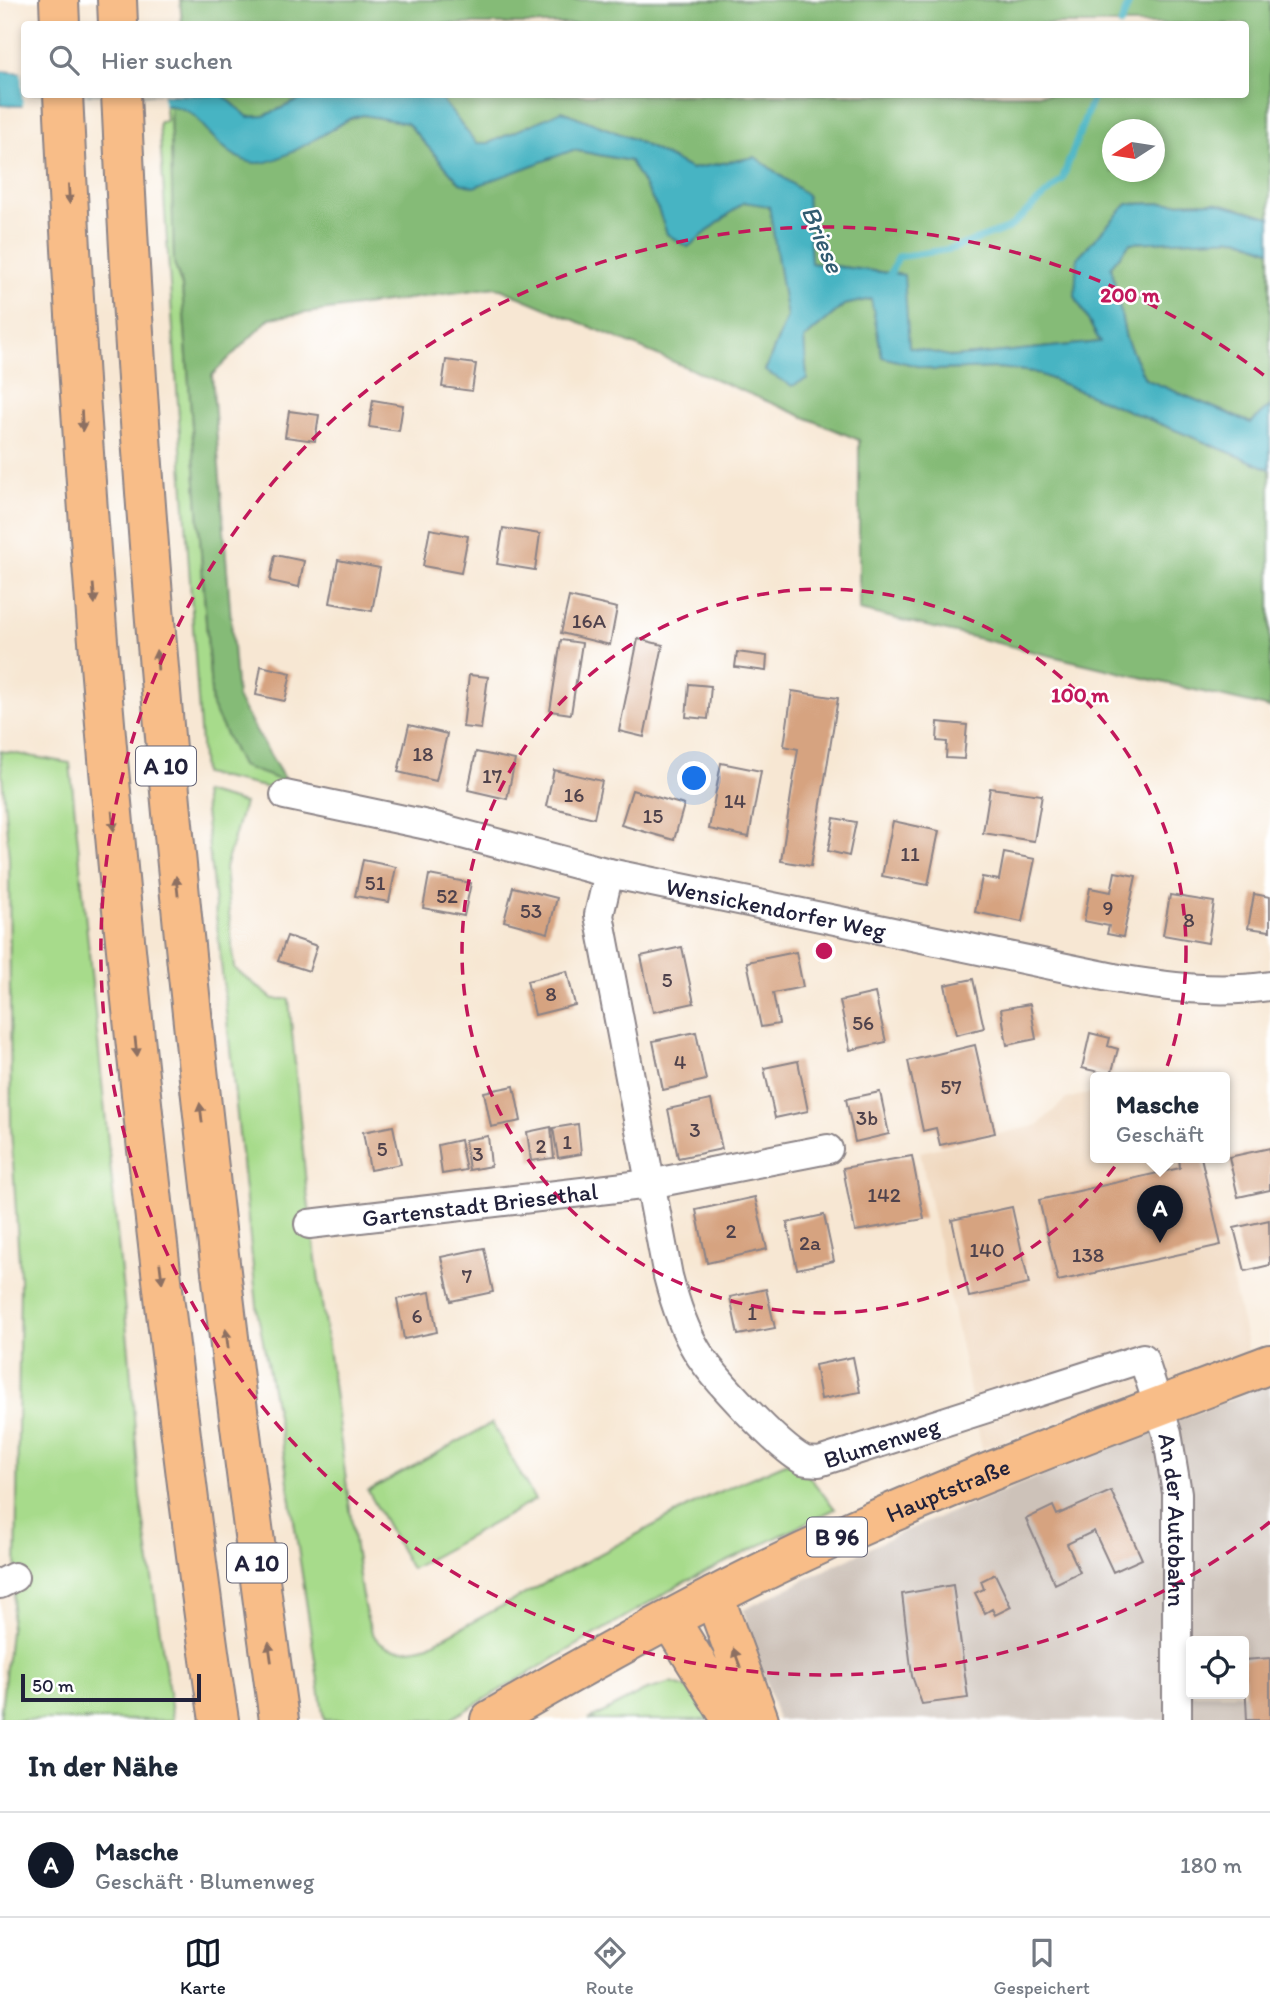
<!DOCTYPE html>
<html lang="de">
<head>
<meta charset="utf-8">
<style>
  :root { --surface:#fff; --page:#f6f6f7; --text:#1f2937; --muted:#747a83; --line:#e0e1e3; --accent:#111827 }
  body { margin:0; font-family:Itim,sans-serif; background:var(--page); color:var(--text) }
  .controls { position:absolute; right:21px; bottom:21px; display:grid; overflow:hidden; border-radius:7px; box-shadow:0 4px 10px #0003 }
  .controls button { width:63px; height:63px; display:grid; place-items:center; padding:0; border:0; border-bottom:2px solid var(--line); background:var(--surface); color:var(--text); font:35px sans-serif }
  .compass { position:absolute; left:1102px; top:119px; width:63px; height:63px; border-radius:50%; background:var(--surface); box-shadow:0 4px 10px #0003; rotate:258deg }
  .scale { position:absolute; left:21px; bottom:18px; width:180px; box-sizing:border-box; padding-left:7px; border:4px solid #22223b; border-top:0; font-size:19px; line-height:24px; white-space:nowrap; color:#22223b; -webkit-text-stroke:5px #fff; paint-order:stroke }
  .you { position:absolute; left:695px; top:779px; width:24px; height:24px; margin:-18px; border:5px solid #fff; border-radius:50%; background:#1a73e8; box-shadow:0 0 0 10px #1a73e833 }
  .badge { display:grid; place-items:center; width:46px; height:46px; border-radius:50%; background:var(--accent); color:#fff; font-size:23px; font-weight:700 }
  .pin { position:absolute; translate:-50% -58px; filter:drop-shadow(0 2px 4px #0008) }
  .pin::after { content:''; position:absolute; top:37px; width:24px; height:21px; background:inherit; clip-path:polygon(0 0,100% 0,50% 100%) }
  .popup { position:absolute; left:1090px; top:1072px; width:140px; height:91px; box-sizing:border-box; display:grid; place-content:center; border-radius:7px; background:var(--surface); filter:drop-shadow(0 2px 5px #0005); font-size:23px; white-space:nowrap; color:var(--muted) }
  .popup b { font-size:26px; color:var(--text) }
  .popup::after { content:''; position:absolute; left:50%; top:100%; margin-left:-14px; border:14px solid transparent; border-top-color:var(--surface) }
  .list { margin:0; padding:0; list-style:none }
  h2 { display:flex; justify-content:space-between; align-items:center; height:91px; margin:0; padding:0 28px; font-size:30px }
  h2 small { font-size:23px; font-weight:400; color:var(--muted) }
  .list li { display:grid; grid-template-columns:46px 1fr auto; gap:21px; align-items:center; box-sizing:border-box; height:105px; padding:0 28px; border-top:2px solid var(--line) }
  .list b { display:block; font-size:26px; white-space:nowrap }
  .list p { margin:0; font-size:23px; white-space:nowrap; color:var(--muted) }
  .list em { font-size:23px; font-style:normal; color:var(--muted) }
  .icon { flex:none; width:38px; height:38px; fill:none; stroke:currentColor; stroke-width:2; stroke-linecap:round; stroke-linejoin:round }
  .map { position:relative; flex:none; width:1270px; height:1720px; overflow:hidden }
  .search { position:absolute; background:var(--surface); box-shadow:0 4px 10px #0003; left:21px; right:21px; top:21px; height:77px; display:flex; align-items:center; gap:18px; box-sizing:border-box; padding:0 24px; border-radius:7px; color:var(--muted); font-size:26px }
  .sheet { height:196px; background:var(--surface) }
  nav { display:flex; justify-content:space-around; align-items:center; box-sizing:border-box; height:98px; border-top:2px solid var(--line); background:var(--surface); font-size:19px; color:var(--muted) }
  nav a { display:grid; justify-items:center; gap:4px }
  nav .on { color:var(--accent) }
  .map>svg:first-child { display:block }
</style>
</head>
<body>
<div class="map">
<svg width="1270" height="1720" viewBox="0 0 1270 1720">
  <rect width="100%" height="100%" fill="#fff"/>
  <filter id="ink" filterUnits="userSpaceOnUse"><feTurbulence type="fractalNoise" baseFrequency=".0143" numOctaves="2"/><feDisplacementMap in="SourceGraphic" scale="14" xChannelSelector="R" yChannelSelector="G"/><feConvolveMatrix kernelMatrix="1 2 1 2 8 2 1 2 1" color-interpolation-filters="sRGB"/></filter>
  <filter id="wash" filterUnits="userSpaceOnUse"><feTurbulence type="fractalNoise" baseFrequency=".00686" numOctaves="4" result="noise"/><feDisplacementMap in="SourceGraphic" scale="28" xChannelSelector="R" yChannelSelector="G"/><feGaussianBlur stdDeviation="1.57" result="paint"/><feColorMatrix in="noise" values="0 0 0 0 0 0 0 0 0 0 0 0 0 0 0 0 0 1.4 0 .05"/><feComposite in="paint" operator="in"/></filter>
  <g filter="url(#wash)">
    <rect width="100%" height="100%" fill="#f7e7d3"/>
    <path fill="#efd6bb" d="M1095,1092V1157H1204L1250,1357L982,1449L920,1152L1038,1125L1066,1099Z"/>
    <path fill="#cdc2b9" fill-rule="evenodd" d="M1270,1383V1720H778L743,1610L900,1533ZM1191,1641H1244V1694H1191Z"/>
    <path fill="#a7db8b" stroke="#647e63" stroke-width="2" d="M165,106H170L174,263L182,288L212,706L286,782L284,791L203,774L159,122L166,121Z
      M0,751L70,763L129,1352L140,1496L173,1720H0L16,1578L20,1278L11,1129L9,858Z
      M203,792L244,803L225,868L234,968L273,999H289L306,1185L361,1591C370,1637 375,1660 429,1645L707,1497L795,1459L835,1509L683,1583L449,1720H324L282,1442L258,1315Z
      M492,1423L535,1500L411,1569L368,1491Z
      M671,1683L693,1690L716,1720H589L644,1691Z"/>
    <path fill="#85bb77" stroke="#546e59" stroke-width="2" fill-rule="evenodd" d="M180,0H1270V217L1214,202L1127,204L1075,296L1100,342L953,357L909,348L903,275L811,263L807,195L755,157L691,169L633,139L562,111L489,143H476L438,95L1246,94V24H182ZM1112,130H1154V172H1112Z
      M223,95H310L264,116L248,117Z
      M170,106L192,111L209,133L237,157L363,115L407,123L460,183L573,150L630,161L658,209L667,234L688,247L744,202L769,205L787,317L765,370L807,379L804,339L844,305L872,299L882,357L933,370L999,368L1034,372L1270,469V708L859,610V440L496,287L270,318L212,375L237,698L286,782L241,766L212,706L182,286L174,263Z
      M1238,238L1270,250V406L1251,423L1145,379L1126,339L1111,266L1130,243Z"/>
    <path fill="#47b4c3" stroke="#346b7f" stroke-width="2" d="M0,71L24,73V94L223,95L248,117L264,116L310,95H438L476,143H489L562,111L633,139L691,169L755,157L807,195L811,263L904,275L909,347L953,357L1100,342L1075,296L1077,258L1127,204L1214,202L1270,217V250L1238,238L1130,243L1111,266L1126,339L1145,379L1251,423L1270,406V469L1034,372L999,368L933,370L882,357L871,299L844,305L804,339L807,379L792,386L765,371L787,317L769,206L744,202L688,247L667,234L658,209L630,161L573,150L474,187L460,183L407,123L363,115L351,118C329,130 279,165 255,163C237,161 223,147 211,135C197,119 193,109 170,106C116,98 56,110 0,105Z"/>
    <path fill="#f7e7d3" d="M21,69L24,70V94L163,95L164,109L23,111Z"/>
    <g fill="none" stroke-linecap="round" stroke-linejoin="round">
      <path stroke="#47b4c3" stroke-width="7" d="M1121,24L1130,0
        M887,281L898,257L951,249L1009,228L1062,180L1094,94"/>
    </g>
    <g id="blocks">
      <path fill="#d6a380" d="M446,360L476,364L472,391L442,387Z
        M373,400L403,405L399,431L369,427Z
        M289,411L319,415L315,441L285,437Z
        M503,528L540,534L535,570L497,564Z
        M430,529L468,536L461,573L423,566Z
        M275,555L304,561L299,587L270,581Z
        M338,560L380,568L372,611L330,603Z
        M569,597L617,608L610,645L561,633Z
        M638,639L663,645L644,737L619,731Z
        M561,640L582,643L571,714L550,711Z
        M737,652L767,656L766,671L735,667Z
        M261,666L291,673L285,701L256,695Z
        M469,675L488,677L481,729L463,727Z
        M689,684L711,686L708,719L686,717Z
        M792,691L838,698L811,866L781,861L798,749L784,746Z
        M938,722L967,725L964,759L946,758L947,742L937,741Z
        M409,725L447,734L436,781L398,772Z
        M476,752L515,760L507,799L468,790Z
        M721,763L761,771L749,837L709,829Z
        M554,770L602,781L594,818L546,806Z
        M990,788L1042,795L1034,841L983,833Z
        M632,790L684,805L674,840L621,825Z
        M834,818L856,822L849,856L828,851Z
        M893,821L939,831L928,885L882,876Z
        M1004,853L1035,859L1022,922L975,912L982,877L999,880Z
        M363,860L396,867L389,902L355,896Z
        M1115,872L1136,876L1123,937L1107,934L1109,926L1084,921L1090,888L1111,892Z
        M429,875L471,883L464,916L423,908Z
        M513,887L557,898L548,933L504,921Z
        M1254,894L1270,897V931L1248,928Z
        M1170,895L1214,902L1208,943L1163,935Z
        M287,936L317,946L309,971L278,961Z
        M682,947L694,1003L653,1012L641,956Z
        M796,952L803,987L773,993L779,1024L761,1027L747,962Z
        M567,971L575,1005L535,1015L527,981Z
        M973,979L984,1028L956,1035L945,985Z
        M875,993L886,1042L850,1050L840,1001Z
        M1030,1004L1036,1039L1007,1045L1001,1009Z
        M696,1032L706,1080L663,1090L653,1041Z
        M1090,1033L1110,1038L1108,1046L1118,1049L1111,1075L1082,1068Z
        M975,1045L995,1133L940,1145L936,1128L923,1131L908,1061Z
        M798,1061L808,1111L775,1118L764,1068Z
        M514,1086L521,1121L491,1127L484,1092Z
        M880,1092L889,1134L855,1142L846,1099Z
        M711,1100L722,1149L678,1158L668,1109Z
        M578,1124L581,1154L558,1158L553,1128Z
        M393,1126L401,1164L370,1170L363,1132Z
        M551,1127L554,1158L531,1161L527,1132Z
        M488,1136L491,1166L469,1170L465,1140Z
        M460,1140L466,1170L442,1174L438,1145Z
        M1270,1148V1190L1238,1197L1229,1157Z
        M912,1156L924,1219L855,1231L843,1168Z
        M1179,1157H1201L1221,1245L1058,1281L1039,1200L1180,1168Z
        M755,1197L767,1249L707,1263L696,1210Z
        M1012,1207L1029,1284L969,1297L952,1220Z
        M824,1215L834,1261L797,1269L787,1223Z
        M1269,1220L1270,1265L1245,1271L1234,1228Z
        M484,1248L493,1292L451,1301L441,1257Z
        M766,1289L775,1328L738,1335L730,1297Z
        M430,1292L437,1332L404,1339L397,1299Z
        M853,1357L860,1392L821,1399L815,1365Z
        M1111,1491L1142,1559L1113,1572L1094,1531L1067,1544L1080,1572L1055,1584L1026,1519L1053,1506L1057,1515Z
        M995,1574L1011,1607L995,1615L992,1609L985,1613L975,1593L984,1589L981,1581Z
        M953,1585L968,1698L922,1704L912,1676L902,1594Z
        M1270,1658V1720H1247L1244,1660Z"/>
    </g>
  </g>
  <g filter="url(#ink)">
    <use href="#blocks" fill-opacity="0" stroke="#8c8487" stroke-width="2"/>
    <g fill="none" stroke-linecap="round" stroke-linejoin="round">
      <defs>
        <g id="street">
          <path id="s1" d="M285,795L432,826L609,873L1114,978C1166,987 1218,994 1270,986"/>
          <path id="s2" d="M609,873L599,915L668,1276C675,1303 683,1328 697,1351C712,1376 778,1447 803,1460C807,1462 814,1461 819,1462L1143,1358L1167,1433L1177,1493V1720"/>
          <path id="s3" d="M309,1224L650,1184L828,1149"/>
          <path d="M0,1584L14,1577"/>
        </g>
        <g id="primary">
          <path id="s4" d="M490,1720C610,1650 733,1582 861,1526C995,1467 1133,1416 1270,1364"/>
        </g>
        <path id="highway" d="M59,0L60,24
          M117,0L118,24
          M63,94C82,502 117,908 166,1313C183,1449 198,1585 219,1720
          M121,94C146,639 204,1180 279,1720
          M714,1596L759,1720
          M670,1620L732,1720"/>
      </defs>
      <use href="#street" stroke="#8c8487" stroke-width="32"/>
      <use href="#primary" stroke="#8c8487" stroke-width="42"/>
      <use href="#highway" stroke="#8c8487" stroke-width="42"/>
      <use href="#street" stroke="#fff" stroke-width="28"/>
      <use href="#primary" stroke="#f8bd88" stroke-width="38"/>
      <use href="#highway" stroke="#f8bd88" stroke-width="38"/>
    </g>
    <defs><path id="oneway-solid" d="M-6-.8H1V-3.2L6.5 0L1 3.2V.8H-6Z" transform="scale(1.75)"/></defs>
    <g fill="#8d7062">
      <use href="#oneway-solid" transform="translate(69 194) rotate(87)"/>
      <use href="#oneway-solid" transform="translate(82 421) rotate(87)"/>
      <use href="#oneway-solid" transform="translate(94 594) rotate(85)"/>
      <use href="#oneway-solid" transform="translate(157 660) rotate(-95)"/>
      <use href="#oneway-solid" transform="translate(113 821) rotate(85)"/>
      <use href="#oneway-solid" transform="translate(177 886) rotate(-96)"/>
      <use href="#oneway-solid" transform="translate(136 1047) rotate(84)"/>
      <use href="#oneway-solid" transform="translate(201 1113) rotate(-97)"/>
      <use href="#oneway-solid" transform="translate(161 1273) rotate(83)"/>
      <use href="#oneway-solid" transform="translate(227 1339) rotate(-97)"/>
      <use href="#oneway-solid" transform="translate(270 1652) rotate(-98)"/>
      <use href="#oneway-solid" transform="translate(737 1658) rotate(-110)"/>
    </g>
  </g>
  <g fill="none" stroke="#c2185b" stroke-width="3.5" stroke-dasharray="12 9">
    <circle cx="824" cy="951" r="362"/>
    <path d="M1270 1522A724 724 0 1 1 1270 380"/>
  </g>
  <g text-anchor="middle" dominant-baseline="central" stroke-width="5" stroke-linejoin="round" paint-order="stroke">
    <g font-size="21" fill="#4f424c">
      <text x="589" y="620">16A</text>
      <text x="423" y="753">18</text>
      <text x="492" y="775">17</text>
      <text x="574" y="794">16</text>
      <text x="735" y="800">14</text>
      <text x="653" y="815">15</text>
      <text x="910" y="853">11</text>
      <text x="375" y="882">51</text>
      <text x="447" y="895">52</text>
      <text x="1108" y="907">9</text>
      <text x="531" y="910">53</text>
      <text x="1189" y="919">8</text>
      <text x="667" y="979">5</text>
      <text x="551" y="993">8</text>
      <text x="863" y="1022">56</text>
      <text x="680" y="1061">4</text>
      <text x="951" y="1086">57</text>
      <text x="867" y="1117">3b</text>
      <text x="695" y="1129">3</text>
      <text x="567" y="1141">1</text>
      <text x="541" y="1145">2</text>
      <text x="382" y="1148">5</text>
      <text x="478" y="1153">3</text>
      <text x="884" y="1194">142</text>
      <text x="731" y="1230">2</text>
      <text x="810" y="1242">2a</text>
      <text x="987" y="1249">140</text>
      <text x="1088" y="1254">138</text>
      <text x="467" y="1275">7</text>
      <text x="752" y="1312">1</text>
      <text x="417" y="1315">6</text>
    </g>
    <g fill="#fff" stroke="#646476" stroke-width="2">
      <rect x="136" y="746.5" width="60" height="39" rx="5"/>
      <rect x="807" y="1517.5" width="60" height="39" rx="5"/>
      <rect x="227" y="1543.5" width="60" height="39" rx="5"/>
    </g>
    <g font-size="23" font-weight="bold" fill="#22223b">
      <text x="166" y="766">A 10</text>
      <text x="837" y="1537">B 96</text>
      <text x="257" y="1563">A 10</text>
    </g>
    <g font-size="24" fill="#22223b" stroke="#fff">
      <text stroke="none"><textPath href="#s1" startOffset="504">Wensickendorfer Weg</textPath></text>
      <text stroke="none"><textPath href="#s3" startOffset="172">Gartenstadt Briesethal</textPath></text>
      <text stroke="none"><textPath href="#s2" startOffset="726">Blumenweg</textPath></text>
      <text stroke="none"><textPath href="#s4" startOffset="513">Hauptstraße</textPath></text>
      <text stroke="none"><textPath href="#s2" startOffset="1167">An der Autobahn</textPath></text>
    </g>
    <g font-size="26" font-style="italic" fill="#315c71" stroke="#fff">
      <text transform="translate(823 239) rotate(67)">Briese</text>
    </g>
  </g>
  <circle cx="824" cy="951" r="10" fill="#c2185b" stroke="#fff" stroke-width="3.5"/>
  <g font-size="21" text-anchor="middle" font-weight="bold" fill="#c2185b" stroke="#fff" stroke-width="5" stroke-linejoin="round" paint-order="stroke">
    <text x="1130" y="302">200 m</text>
    <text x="1080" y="702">100 m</text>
  </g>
</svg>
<div class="controls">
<button><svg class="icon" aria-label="locate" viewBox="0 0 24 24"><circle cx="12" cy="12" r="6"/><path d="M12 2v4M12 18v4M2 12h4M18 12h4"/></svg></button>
</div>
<svg class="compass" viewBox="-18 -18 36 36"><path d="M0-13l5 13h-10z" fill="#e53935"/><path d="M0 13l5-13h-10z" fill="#747a83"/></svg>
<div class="scale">50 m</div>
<div class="you"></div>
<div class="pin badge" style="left:1160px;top:1243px">A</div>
<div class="popup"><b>Masche</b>Geschäft</div>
<div class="search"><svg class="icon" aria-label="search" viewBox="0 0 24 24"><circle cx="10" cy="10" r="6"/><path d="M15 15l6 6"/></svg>Hier suchen</div>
</div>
<section class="sheet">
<h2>In der Nähe<small></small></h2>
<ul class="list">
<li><span class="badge">A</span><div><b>Masche</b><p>Geschäft · Blumenweg</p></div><em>180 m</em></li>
</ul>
</section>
<nav>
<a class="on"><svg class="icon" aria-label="map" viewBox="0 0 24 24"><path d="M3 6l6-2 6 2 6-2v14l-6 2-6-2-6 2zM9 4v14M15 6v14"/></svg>Karte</a>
<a><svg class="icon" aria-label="directions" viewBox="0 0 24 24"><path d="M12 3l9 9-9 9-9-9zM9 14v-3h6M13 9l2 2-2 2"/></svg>Route</a>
<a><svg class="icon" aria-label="saved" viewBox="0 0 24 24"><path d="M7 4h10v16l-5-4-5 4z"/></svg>Gespeichert</a>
</nav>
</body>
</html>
